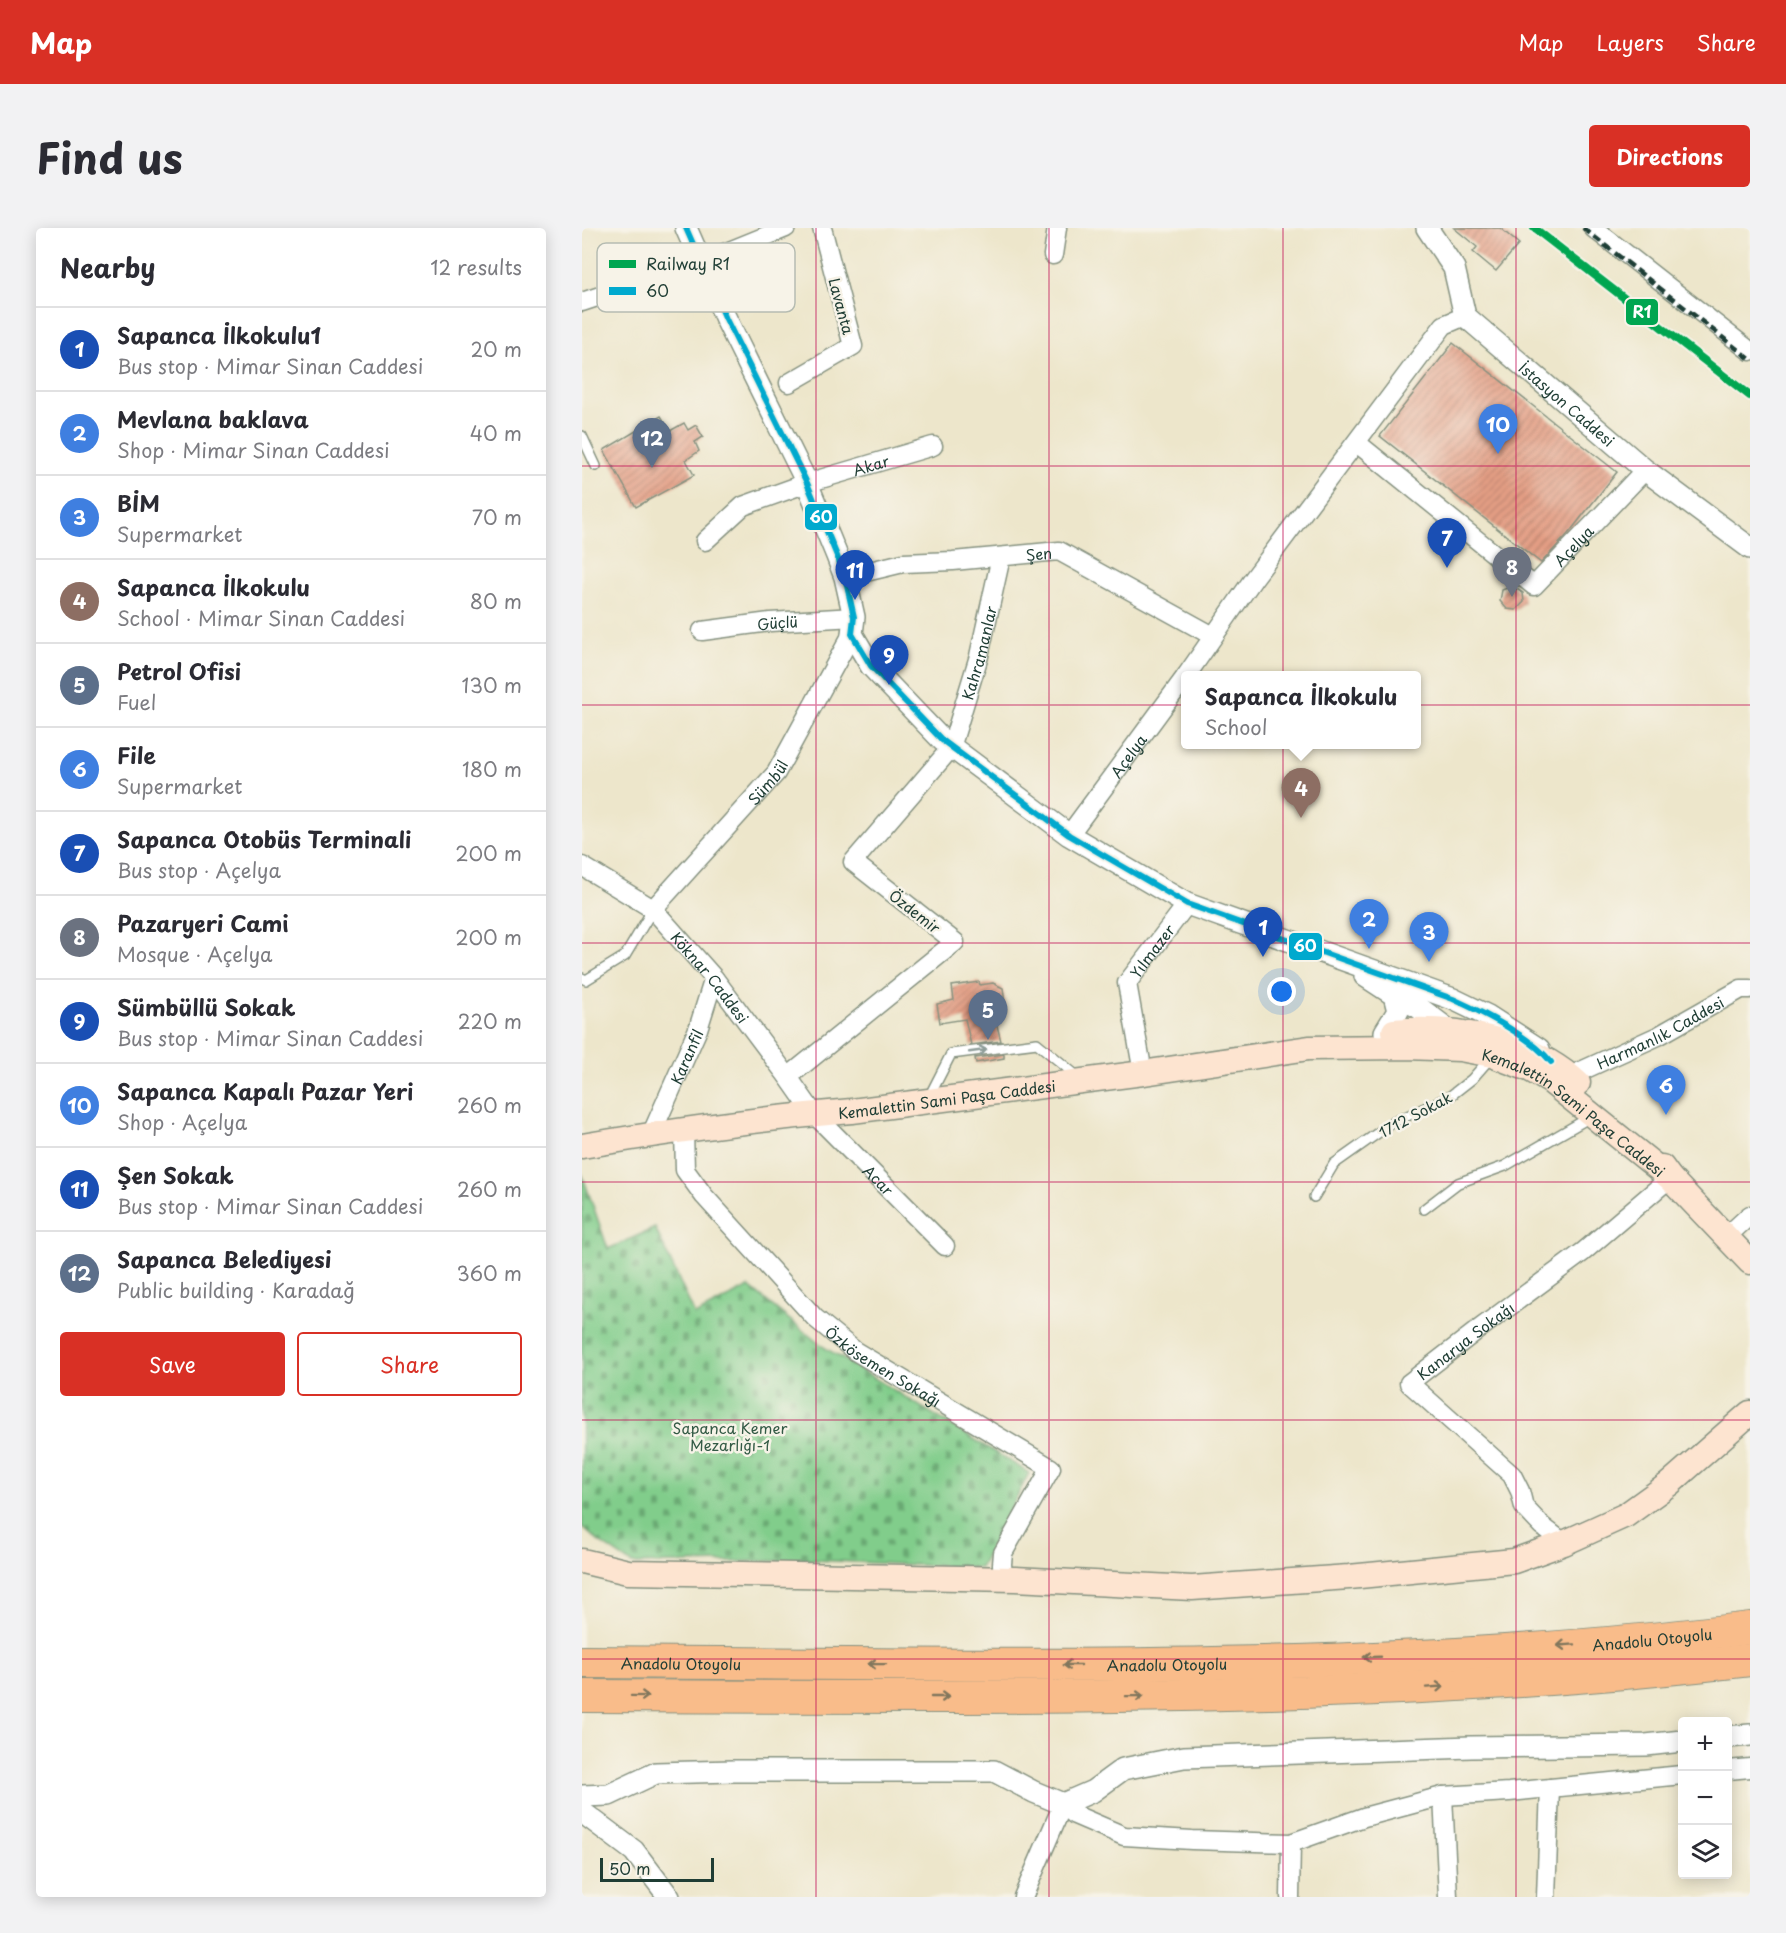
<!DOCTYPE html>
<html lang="en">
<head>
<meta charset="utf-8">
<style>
  :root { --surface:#fff; --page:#f2f2f3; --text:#2b2b33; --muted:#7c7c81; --line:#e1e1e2; --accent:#d93025 }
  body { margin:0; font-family:"Playpen Sans",sans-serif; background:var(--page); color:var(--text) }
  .controls { position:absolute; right:18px; bottom:18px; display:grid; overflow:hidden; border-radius:6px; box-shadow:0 3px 15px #0003 }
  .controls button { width:54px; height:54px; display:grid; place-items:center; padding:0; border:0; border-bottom:2px solid var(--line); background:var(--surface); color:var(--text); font:30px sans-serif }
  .scale { position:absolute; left:18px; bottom:15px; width:114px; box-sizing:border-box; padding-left:6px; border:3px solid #1f3d34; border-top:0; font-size:16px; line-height:21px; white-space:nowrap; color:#1f3d34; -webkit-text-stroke:4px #f7f3e8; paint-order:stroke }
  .you { position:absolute; left:700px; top:764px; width:21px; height:21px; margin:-15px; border:4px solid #fff; border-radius:50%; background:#1a73e8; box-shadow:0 0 0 9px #1a73e833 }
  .badge { display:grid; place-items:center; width:39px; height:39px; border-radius:50%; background:var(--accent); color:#fff; font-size:20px; font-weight:700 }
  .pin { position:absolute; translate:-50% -50px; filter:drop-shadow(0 2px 3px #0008) }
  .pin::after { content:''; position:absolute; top:32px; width:21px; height:18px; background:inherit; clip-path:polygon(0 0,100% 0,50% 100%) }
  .popup { position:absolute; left:599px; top:443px; width:240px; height:78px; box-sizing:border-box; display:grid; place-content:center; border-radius:6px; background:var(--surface); filter:drop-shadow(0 2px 4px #0005); font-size:20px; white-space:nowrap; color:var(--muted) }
  .popup b { font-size:22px; color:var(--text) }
  .popup::after { content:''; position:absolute; left:50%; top:100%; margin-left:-12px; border:12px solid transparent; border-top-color:var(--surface) }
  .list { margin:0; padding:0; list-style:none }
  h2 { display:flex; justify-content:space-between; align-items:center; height:78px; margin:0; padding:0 24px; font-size:26px }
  h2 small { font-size:20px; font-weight:400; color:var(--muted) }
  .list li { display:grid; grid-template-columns:39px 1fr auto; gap:18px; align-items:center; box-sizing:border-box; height:84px; padding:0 24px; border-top:2px solid var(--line) }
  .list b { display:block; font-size:22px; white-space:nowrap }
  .list p { margin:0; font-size:20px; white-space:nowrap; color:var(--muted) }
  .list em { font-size:20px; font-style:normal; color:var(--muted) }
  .actions { display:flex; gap:12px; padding:18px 24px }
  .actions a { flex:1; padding:14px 0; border:2px solid var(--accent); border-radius:6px; text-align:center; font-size:21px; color:var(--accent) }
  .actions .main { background:var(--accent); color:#fff }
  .icon { flex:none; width:33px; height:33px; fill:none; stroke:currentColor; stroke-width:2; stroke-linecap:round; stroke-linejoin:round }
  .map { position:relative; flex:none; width:1168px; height:1669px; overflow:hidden; border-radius:6px }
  header { display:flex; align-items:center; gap:36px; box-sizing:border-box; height:84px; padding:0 30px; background:var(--accent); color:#fff }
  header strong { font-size:28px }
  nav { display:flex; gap:33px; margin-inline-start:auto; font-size:21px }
  .intro { display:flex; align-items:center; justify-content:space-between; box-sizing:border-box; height:144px; padding:0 36px }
  h1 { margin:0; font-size:42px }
  .button { padding:15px 27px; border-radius:6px; background:var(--accent); color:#fff; font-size:21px; font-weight:700 }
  main { display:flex; gap:36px; padding:0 36px }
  aside { flex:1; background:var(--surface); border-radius:6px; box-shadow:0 3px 15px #0003 }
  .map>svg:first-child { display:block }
</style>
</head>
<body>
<header>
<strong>Map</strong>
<nav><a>Map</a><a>Layers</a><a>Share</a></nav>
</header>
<div class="intro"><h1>Find us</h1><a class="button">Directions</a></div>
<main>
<aside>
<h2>Nearby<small>12 results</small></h2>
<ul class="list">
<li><span class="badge" style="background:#1a4fb4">1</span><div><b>Sapanca İlkokulu1</b><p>Bus stop · Mimar Sinan Caddesi</p></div><em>20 m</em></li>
<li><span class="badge" style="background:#3f7fe0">2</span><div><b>Mevlana baklava</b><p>Shop · Mimar Sinan Caddesi</p></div><em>40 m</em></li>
<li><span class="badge" style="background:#3f7fe0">3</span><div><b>BİM</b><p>Supermarket</p></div><em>70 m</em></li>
<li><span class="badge" style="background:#8d6e63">4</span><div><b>Sapanca İlkokulu</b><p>School · Mimar Sinan Caddesi</p></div><em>80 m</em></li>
<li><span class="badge" style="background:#5c6f8a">5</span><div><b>Petrol Ofisi</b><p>Fuel</p></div><em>130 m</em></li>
<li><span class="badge" style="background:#3f7fe0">6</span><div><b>File</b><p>Supermarket</p></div><em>180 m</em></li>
<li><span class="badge" style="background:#1a4fb4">7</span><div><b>Sapanca Otobüs Terminali</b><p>Bus stop · Açelya</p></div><em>200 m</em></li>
<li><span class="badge" style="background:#6b7280">8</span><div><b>Pazaryeri Cami</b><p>Mosque · Açelya</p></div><em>200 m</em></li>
<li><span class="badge" style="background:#1a4fb4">9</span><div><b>Sümbüllü Sokak</b><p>Bus stop · Mimar Sinan Caddesi</p></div><em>220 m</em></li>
<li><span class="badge" style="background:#3f7fe0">10</span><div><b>Sapanca Kapalı Pazar Yeri</b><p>Shop · Açelya</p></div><em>260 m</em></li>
<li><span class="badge" style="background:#1a4fb4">11</span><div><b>Şen Sokak</b><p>Bus stop · Mimar Sinan Caddesi</p></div><em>260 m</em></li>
<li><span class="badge" style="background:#5c6f8a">12</span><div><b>Sapanca Belediyesi</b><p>Public building · Karadağ</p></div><em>360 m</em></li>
</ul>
<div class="actions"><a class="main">Save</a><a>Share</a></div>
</aside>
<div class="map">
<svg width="1168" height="1669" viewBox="0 0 1168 1669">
  <defs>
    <pattern id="cemetery-stones" width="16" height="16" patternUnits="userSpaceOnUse" patternTransform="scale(1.5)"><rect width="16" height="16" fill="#81cd8b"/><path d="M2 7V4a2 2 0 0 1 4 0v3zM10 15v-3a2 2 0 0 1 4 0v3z" fill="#69a872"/></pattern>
    <pattern id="building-hatch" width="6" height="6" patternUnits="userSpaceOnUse" patternTransform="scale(1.5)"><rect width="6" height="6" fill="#e49e84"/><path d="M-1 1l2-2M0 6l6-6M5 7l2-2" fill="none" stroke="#b8826d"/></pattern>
  </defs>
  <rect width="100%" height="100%" fill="#f7f3e8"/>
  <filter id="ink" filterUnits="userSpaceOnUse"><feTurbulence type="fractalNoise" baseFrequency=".0167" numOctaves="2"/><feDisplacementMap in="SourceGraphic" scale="12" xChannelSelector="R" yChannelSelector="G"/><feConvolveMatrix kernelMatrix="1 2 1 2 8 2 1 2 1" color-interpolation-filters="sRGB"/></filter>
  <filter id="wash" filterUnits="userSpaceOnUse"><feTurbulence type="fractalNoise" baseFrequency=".008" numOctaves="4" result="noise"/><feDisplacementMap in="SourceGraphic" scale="24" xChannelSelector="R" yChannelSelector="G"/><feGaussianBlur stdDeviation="1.35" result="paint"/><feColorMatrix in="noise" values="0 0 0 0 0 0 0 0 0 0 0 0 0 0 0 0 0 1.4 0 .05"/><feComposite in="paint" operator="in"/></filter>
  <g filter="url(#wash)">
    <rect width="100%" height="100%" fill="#ede6cb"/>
    <path fill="url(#cemetery-stones)" stroke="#508560" stroke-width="1.5" d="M0,946L26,1021L73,1000L113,1087L167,1059L240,1118L447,1245L398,1340L231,1332L50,1336L16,1313L0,1299Z"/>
    <g id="blocks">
      <path fill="url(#building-hatch)" d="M872,0H918L937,16L914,43L891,24L895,19Z
        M871,115L1035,244L986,306L959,335L798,208Z
        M79,188L88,203L102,195L106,202L114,197L121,209L113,214L117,223L104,232L112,247L54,279L22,222Z
        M930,358L941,365L942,374L934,382L925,381L918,373L920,362Z
        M397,754L398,757L411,755L421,760L424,784L412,786L419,813L389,817L383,791L358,795L355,776L372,772L370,758Z
        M422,826V830L394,835L393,830Z"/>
    </g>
  </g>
  <g filter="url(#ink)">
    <use href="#blocks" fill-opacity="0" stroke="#869280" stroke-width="1.5"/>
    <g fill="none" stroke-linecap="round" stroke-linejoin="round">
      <defs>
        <path id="service" d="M0,208L14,238
          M0,750L4,752L43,728L71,681
          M346,871L369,826L455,815L496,849
          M732,969L752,936L810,895L867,869L890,851L910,828
          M842,981L876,955L923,938L1010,888"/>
        <g id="minor">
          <path d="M1011,0L1168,123"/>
          <path d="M471,27L475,0"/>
          <path d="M0,74L120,34L204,0"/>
          <path d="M207,155L271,118L240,0"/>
          <path id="s1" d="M775,215L952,358L1063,242"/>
          <path id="s2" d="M123,313L161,278L225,255L351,218"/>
          <path id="s3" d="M263,349L321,335L371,333L477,323L631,408"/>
          <path id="s4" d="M120,403L188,394L272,389"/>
          <path d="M604,448L672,350L862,97L883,88"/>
          <path id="s5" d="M487,607L604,448"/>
          <path id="s6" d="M0,638L71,681L132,750L206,849L232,886L363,1018"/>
          <path id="s7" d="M71,681L194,545L270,406"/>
          <path id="s8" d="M561,845L545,755L605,676"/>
          <path id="s9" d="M988,848L1076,808L1159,761H1168"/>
          <path id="s10" d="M206,849L373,714L271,634L369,520L397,428L419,329"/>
          <path id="s11" d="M102,903L103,942L122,968L233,1090L273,1123L469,1240L421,1325L420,1336L421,1350"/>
          <path id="s12" d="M69,907L116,801L132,750"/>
          <path d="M1144,1009L1168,987"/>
          <path id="s13" d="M982,1315L960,1298L942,1279L938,1263L930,1247L827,1155L893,1104L1001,1024L1088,950"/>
          <path d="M1146,1542L1168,1540"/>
          <path d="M861,1568L866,1669"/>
          <path d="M441,1669L481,1576L493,1587L542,1608L610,1612L709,1615L782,1589L861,1568L927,1564L1100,1547"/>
          <path d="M708,1669L709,1615"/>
          <path d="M964,1669L968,1560"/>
        </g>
        <g id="tertiary">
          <path d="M104,0L144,91L225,255L255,328L263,349L272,389L270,406L289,438L360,512L487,607L605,676L871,771L906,788L957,821"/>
          <path id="s14" d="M845,0L872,40L883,88L1063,242L1168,320"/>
          <path d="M783,748L812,767L816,783L803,804"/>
          <path d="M812,767L836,779L872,806"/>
          <path d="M1146,1509L1168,1507"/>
          <path d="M0,1568L27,1567L74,1545L151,1543H412L452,1564L481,1576L511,1563L541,1541L602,1529L889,1519L1064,1517L1100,1513"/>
          <path d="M0,1584L52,1623L87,1669"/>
        </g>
        <g id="secondary">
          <path d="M812,803C875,797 949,812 996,855"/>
          <path id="s15" d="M0,918C89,903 179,890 270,883L561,845L727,820L825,819L878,821L910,827L947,841L969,854L1088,950"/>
          <path d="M1080,939L1088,950L1168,1034"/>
          <path d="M0,1333L46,1344L433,1351L610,1360L767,1349L932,1333L982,1315L1044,1287L1087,1256L1168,1185"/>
        </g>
        <g id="motorway">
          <path id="s16" d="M0,1434C389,1436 781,1448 1168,1400"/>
          <path d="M0,1468C125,1469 251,1469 376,1469C640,1469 905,1463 1168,1432"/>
        </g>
      </defs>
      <use href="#service" stroke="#869280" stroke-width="12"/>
      <use href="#minor" stroke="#869280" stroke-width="21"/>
      <use href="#tertiary" stroke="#869280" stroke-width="24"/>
      <use href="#secondary" stroke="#869280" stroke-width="27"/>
      <use href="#motorway" stroke="#869280" stroke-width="34"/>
      <use href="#service" stroke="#fff" stroke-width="9"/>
      <use href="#minor" stroke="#fff" stroke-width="18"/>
      <use href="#tertiary" stroke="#fff" stroke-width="21"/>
      <use href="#secondary" stroke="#fde4d0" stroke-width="24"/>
      <use href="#motorway" stroke="#f9bc8a" stroke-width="32"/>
      <path stroke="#1f3d34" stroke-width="4.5" stroke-dasharray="9 4.5" stroke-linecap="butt" d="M1001,0L1168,131"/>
      <defs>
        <path id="bus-1" d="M104,0L144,91L225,255L255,328L263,349L272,389L270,406L289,438L360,512L487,607L605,676L871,771C902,785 949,809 969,834"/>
      </defs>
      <use href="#bus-1" stroke="#f7f3e8" stroke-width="10"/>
      <use href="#bus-1" stroke="#00a9ce" stroke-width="6"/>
      <defs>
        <path id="rail-1" d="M952,0L1168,168"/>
      </defs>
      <use href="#rail-1" stroke="#f7f3e8" stroke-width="12"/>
      <use href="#rail-1" stroke="#00a651" stroke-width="8"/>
    </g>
    <defs><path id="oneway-shaft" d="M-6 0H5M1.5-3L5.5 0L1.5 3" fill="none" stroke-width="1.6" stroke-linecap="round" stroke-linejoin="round" transform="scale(1.5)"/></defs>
    <use stroke="#8f9e9a" href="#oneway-shaft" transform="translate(396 823) rotate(-8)"/>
    <g stroke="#81765b">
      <use href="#oneway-shaft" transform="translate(984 1417) rotate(176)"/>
      <use href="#oneway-shaft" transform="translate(790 1429) rotate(178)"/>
      <use href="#oneway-shaft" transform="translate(295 1436) rotate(-179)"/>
      <use href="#oneway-shaft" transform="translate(490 1437) rotate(180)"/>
      <use href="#oneway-shaft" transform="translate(853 1459) rotate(-4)"/>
      <use href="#oneway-shaft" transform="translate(58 1468) rotate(1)"/>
      <use href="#oneway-shaft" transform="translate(553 1468) rotate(-1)"/>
      <use href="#oneway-shaft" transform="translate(358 1469)"/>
    </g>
  </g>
  <path fill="none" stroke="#c2185b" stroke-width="1.5" stroke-opacity="0.55" d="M234,0V1669M467,0V1669M701,0V1669M934,0V1669M0,238H1168M0,477H1168M0,715H1168M0,954H1168M0,1192H1168M0,1431H1168"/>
  <g text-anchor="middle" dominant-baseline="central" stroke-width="5" stroke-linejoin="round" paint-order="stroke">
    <g font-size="15" fill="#1f3d34" stroke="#f7f3e8">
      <text transform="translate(260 78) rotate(75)">Lavanta</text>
      <text stroke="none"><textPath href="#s14" startOffset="232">İstasyon Caddesi</textPath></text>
      <text stroke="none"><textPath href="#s2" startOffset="186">Akar</textPath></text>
      <text stroke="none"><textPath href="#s1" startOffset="284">Açelya</textPath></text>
      <text stroke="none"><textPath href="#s3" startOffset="196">Şen</textPath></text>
      <text stroke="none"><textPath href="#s4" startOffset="76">Güçlü</textPath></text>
      <text stroke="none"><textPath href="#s10" startOffset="594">Kahramanlar</textPath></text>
      <text stroke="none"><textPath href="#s5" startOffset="99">Açelya</textPath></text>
      <text stroke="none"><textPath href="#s7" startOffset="171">Sümbül</textPath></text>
      <text transform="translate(333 683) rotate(38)">Özdemir</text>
      <text stroke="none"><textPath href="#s8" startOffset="132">Yılmazer</textPath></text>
      <text stroke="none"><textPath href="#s6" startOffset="172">Köknar Caddesi</textPath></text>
      <text stroke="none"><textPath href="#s9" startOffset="100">Harmanlık Caddesi</textPath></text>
      <text stroke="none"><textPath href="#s12" startOffset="86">Karanfil</textPath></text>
      <text stroke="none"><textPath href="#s15" startOffset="368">Kemalettin Sami Paşa Caddesi</textPath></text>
      <text transform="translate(833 886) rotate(-28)">1712 Sokak</text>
      <text stroke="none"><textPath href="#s15" startOffset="1017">Kemalettin Sami Paşa Caddesi</textPath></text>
      <text stroke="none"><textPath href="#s6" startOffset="436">Acar</textPath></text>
      <text stroke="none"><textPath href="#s13" startOffset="297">Kanarya Sokağı</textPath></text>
      <text stroke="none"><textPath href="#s11" startOffset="320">Özkösemen Sokağı</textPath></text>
      <text stroke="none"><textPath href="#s16" startOffset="1071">Anadolu Otoyolu</textPath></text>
      <text stroke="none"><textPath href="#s16" startOffset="99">Anadolu Otoyolu</textPath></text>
      <text stroke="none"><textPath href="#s16" startOffset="585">Anadolu Otoyolu</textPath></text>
    </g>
    <g font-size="15" fill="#335a45" stroke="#f7f3e8">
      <text x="148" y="1199">Sapanca Kemer<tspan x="148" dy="17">Mezarlığı-1</tspan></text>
    </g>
  </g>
  <rect x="15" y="15" width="198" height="69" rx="9" fill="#f7f3e8" stroke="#b6bcb2" stroke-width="1.5"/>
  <rect x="27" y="32" width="27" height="8" fill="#00a651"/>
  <rect x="27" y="59" width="27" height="8" fill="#00a9ce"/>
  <g font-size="16" fill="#1f3d34">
    <text x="64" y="42">Railway R1</text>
    <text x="64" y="69">60</text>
  </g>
  <g stroke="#f7f3e8" stroke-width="2">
    <rect x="1043" y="70" width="34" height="28" rx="6" fill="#00a651"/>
    <rect x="222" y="275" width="34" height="28" rx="6" fill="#00a9ce"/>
    <rect x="706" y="704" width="35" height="29" rx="6" fill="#00a9ce"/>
  </g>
  <g font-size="16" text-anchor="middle" font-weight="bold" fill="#fff">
    <text x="1060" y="90">R1</text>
    <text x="239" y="295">60</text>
    <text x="723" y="724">60</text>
  </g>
</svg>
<div class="controls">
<button>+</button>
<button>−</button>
<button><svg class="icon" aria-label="layers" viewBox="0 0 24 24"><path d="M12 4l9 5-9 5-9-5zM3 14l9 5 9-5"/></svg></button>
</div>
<div class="scale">50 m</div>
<div class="you"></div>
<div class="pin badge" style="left:681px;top:729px;background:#1a4fb4">1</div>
<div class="pin badge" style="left:787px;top:721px;background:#3f7fe0">2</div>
<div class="pin badge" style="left:847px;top:734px;background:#3f7fe0">3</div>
<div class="pin badge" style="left:719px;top:590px;background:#8d6e63">4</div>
<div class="popup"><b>Sapanca İlkokulu</b>School</div>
<div class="pin badge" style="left:406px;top:812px;background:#5c6f8a">5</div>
<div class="pin badge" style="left:1084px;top:887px;background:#3f7fe0">6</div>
<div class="pin badge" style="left:865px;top:340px;background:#1a4fb4">7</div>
<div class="pin badge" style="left:930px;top:369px;background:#6b7280">8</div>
<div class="pin badge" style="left:307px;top:457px;background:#1a4fb4">9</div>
<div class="pin badge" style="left:916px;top:226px;background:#3f7fe0">10</div>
<div class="pin badge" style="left:273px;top:372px;background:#1a4fb4">11</div>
<div class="pin badge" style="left:70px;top:240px;background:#5c6f8a">12</div>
</div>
</main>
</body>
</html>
